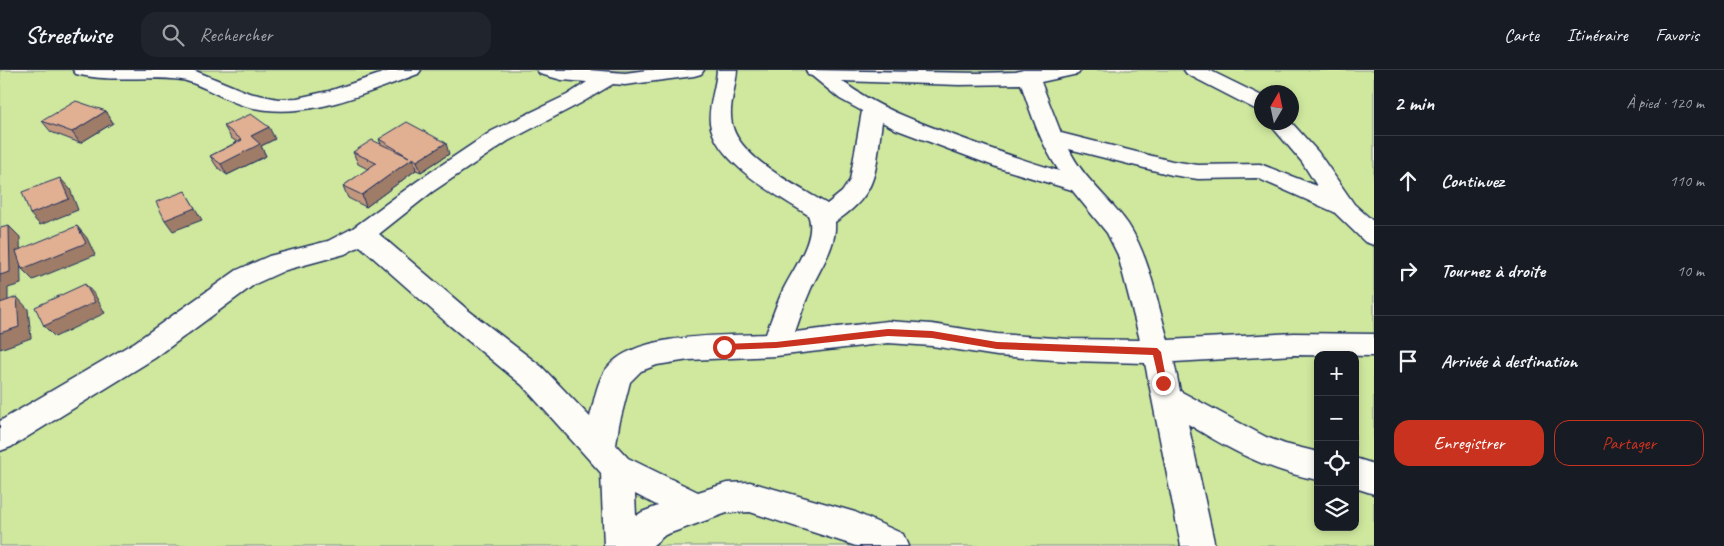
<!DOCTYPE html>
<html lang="fr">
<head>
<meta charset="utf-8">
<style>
  :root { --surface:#171b24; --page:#20242c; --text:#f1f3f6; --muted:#9ea1a6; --line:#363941; --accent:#c8321e }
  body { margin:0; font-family:Caveat,sans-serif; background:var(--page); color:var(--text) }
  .controls { position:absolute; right:15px; bottom:15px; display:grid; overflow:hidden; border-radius:10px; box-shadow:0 2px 8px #0003 }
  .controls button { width:45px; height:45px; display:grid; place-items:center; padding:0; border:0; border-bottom:1px solid var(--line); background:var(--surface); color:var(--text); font:25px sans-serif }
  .compass { position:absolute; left:1254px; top:15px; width:45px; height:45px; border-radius:50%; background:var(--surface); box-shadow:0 2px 8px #0003; rotate:9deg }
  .stop { position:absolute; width:15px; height:15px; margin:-11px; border:4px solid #c8321e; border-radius:50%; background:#fff }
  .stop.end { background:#c8321e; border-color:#fff; box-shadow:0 1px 5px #0008 }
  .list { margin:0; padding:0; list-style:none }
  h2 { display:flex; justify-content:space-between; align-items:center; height:65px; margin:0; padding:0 20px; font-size:21px }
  h2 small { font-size:16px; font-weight:400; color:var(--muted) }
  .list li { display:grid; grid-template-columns:32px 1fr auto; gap:15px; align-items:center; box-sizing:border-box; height:90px; padding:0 20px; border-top:1px solid var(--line) }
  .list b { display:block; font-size:19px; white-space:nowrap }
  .list em { font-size:16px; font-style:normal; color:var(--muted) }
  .actions { display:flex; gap:10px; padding:15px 20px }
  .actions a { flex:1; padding:11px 0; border:1px solid var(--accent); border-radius:15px; text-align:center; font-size:18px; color:var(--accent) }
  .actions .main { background:var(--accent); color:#fff }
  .icon { flex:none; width:28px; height:28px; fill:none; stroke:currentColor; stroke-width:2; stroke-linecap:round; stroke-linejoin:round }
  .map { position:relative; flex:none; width:1374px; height:476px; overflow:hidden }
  header { display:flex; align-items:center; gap:30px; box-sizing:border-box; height:70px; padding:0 25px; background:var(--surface); border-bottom:1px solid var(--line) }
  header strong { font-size:24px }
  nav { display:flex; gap:28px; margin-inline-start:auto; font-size:18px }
  .search { width:350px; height:45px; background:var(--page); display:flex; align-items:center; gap:12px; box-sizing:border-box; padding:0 18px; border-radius:15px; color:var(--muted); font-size:19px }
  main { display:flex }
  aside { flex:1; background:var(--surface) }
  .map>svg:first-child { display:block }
</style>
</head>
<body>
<header>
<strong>Streetwise</strong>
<div class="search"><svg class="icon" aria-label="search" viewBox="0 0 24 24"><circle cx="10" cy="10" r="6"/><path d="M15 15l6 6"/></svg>Rechercher</div>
<nav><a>Carte</a><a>Itinéraire</a><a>Favoris</a></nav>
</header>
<main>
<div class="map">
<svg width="1374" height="476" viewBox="0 0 1374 476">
  <rect width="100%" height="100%" fill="#f7ede3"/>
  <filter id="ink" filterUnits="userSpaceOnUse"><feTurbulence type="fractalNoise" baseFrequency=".02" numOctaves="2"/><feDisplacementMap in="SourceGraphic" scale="10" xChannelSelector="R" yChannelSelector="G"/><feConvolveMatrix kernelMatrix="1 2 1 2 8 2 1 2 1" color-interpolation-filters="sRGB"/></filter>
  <g filter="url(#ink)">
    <path fill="#cfe89e" stroke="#758c7e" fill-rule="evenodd" d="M0,0H1374V476H0ZM1262,22H1292V52H1262ZM1318,285H1355V457H1318Z"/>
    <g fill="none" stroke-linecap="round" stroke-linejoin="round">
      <defs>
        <path id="minor" d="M73,0H193L249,23L278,29L297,28L329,21L392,0H421L418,4C363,24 305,52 245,36C225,30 199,13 182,10C147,5 111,13 76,4Z
          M537,0H588L625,3L647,0H704L701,4L694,6L625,15L613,14L581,33L508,71L432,122L379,164L468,240L542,297L590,347C594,332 597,309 608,297C637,262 723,266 766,264C771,250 776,235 783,220C792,201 818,167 808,145C777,125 716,93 710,53C708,36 716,17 717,0H737C736,17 728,37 732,54C739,88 799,117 827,134L842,122L850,110L862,41L840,29L812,6L808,5L806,0L978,3L1016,2L1023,0H1081L1078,4L1041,12L1061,63L1172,91L1198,95L1260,94L1317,116L1302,92L1268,52H1291L1318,82L1354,134L1374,152V175L1365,172L1334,142L1257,108L1198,109L1172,105L1069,79C1083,109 1110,128 1128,154C1150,188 1157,232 1168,270L1294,263L1374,264V286L1294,285L1174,292L1180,321L1266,367L1285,374L1318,382V410C1269,401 1230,380 1188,354L1215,476H1181L1145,293L1070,291L997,286L932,276L888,273L776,286L689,290L657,295L641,301L630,312L619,355L616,375L628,388L698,422L727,413L750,412L855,442L903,464L908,476H856L750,442L727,443L665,465L652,476H604L601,403L522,315L448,254L360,176L345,184L286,200L255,214L155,288L11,377L0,381V351L135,272L237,200L269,186L328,171L353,158L416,112L492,61L567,25L587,12L562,10L540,4ZM842,11L959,15L1021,14C1031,44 1041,74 1059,101C1023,90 988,78 953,65C915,51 874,36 842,11ZM882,52L895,59L999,98L1072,120L1107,163L1118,185L1140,270L1070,269L997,264L932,254L888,251L795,262C800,248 804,234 810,221C819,199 837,177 835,152C880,123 875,100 882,52ZM635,424L658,436L642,442L636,446Z
          M1184,0H1209L1262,26V41L1255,39L1187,4Z
          M1355,388L1374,394V424L1355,418Z"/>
      </defs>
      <use href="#minor" stroke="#1b2f5e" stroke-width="3"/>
      <use href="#minor" fill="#fdfcf7" fill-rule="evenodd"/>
    </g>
    <path fill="#c2977e" stroke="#1b2f5e" d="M106,41L113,53L80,73L51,62L42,51Z
      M224,56L275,69L261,76L266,86L227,105L217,97L210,86L237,72L231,68Z
      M379,69L449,84L421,102L416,100L366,137L348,128L343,116L368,99L358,94L353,82L381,74Z"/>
    <path fill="#9e7b67" stroke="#1b2f5e" d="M106,41L113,53L80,73L72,62Z
      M269,57L275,69L261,76L266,86L227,105L221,94L251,66Z
      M446,73L449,84L421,102L417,91Z
      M413,88L416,100L366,137L362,125Z
      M60,108L70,119L78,140L40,155L30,144Z
      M185,121L202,150L173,161L165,150Z
      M9,156L20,167L21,214L8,218V237L0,240V205Z
      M77,156L87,168L95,185L33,210L22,199Z
      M85,214L95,225L105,243L55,267L44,256Z
      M17,227L28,239L31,268L0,279V263Z"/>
    <path fill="#e1b093" stroke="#1b2f5e" d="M76,31L106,41L72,62L42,51Z
      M251,44L269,57L251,66L260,74L221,94L210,86L242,70L224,56Z
      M407,52L446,73L417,91L413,88L362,125L343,116L376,93L353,82L372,70L409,87L379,69Z
      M60,108L69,129L30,144L22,122Z
      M185,121L195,138L165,150L156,132Z
      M9,156L10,202L0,205V158Z
      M77,156L86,173L22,199L16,181Z
      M85,214L95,232L44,256L35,237Z
      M17,227L19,257L0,263V233Z"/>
  </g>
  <path fill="#c8321e" d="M888,259L932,261L997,272L1157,278L1161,282L1167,313L1166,315H1160L1153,285L997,279L932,268L888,266L776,278L724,280L719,277L724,274L776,272Z"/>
</svg>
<div class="controls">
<button>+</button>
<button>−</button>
<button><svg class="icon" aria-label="locate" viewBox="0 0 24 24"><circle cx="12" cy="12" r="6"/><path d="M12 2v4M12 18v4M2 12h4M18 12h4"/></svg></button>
<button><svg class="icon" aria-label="layers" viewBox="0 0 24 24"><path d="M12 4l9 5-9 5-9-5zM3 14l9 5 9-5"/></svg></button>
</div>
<svg class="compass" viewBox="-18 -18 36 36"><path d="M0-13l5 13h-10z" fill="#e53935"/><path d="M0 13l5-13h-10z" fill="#9ea1a6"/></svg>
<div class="stop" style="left:724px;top:277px"></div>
<div class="stop end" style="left:1163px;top:313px"></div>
</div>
<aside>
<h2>2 min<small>À pied · 120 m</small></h2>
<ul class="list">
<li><svg class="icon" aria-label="ahead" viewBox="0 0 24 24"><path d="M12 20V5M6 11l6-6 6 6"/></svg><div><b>Continuez</b></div><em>110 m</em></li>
<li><svg class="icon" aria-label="right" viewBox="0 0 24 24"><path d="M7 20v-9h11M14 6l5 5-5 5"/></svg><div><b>Tournez à droite</b></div><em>10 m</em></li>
<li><svg class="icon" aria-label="arrive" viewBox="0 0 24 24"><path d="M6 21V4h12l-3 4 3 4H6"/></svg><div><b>Arrivée à destination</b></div></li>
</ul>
<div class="actions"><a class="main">Enregistrer</a><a>Partager</a></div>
</aside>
</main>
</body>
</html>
